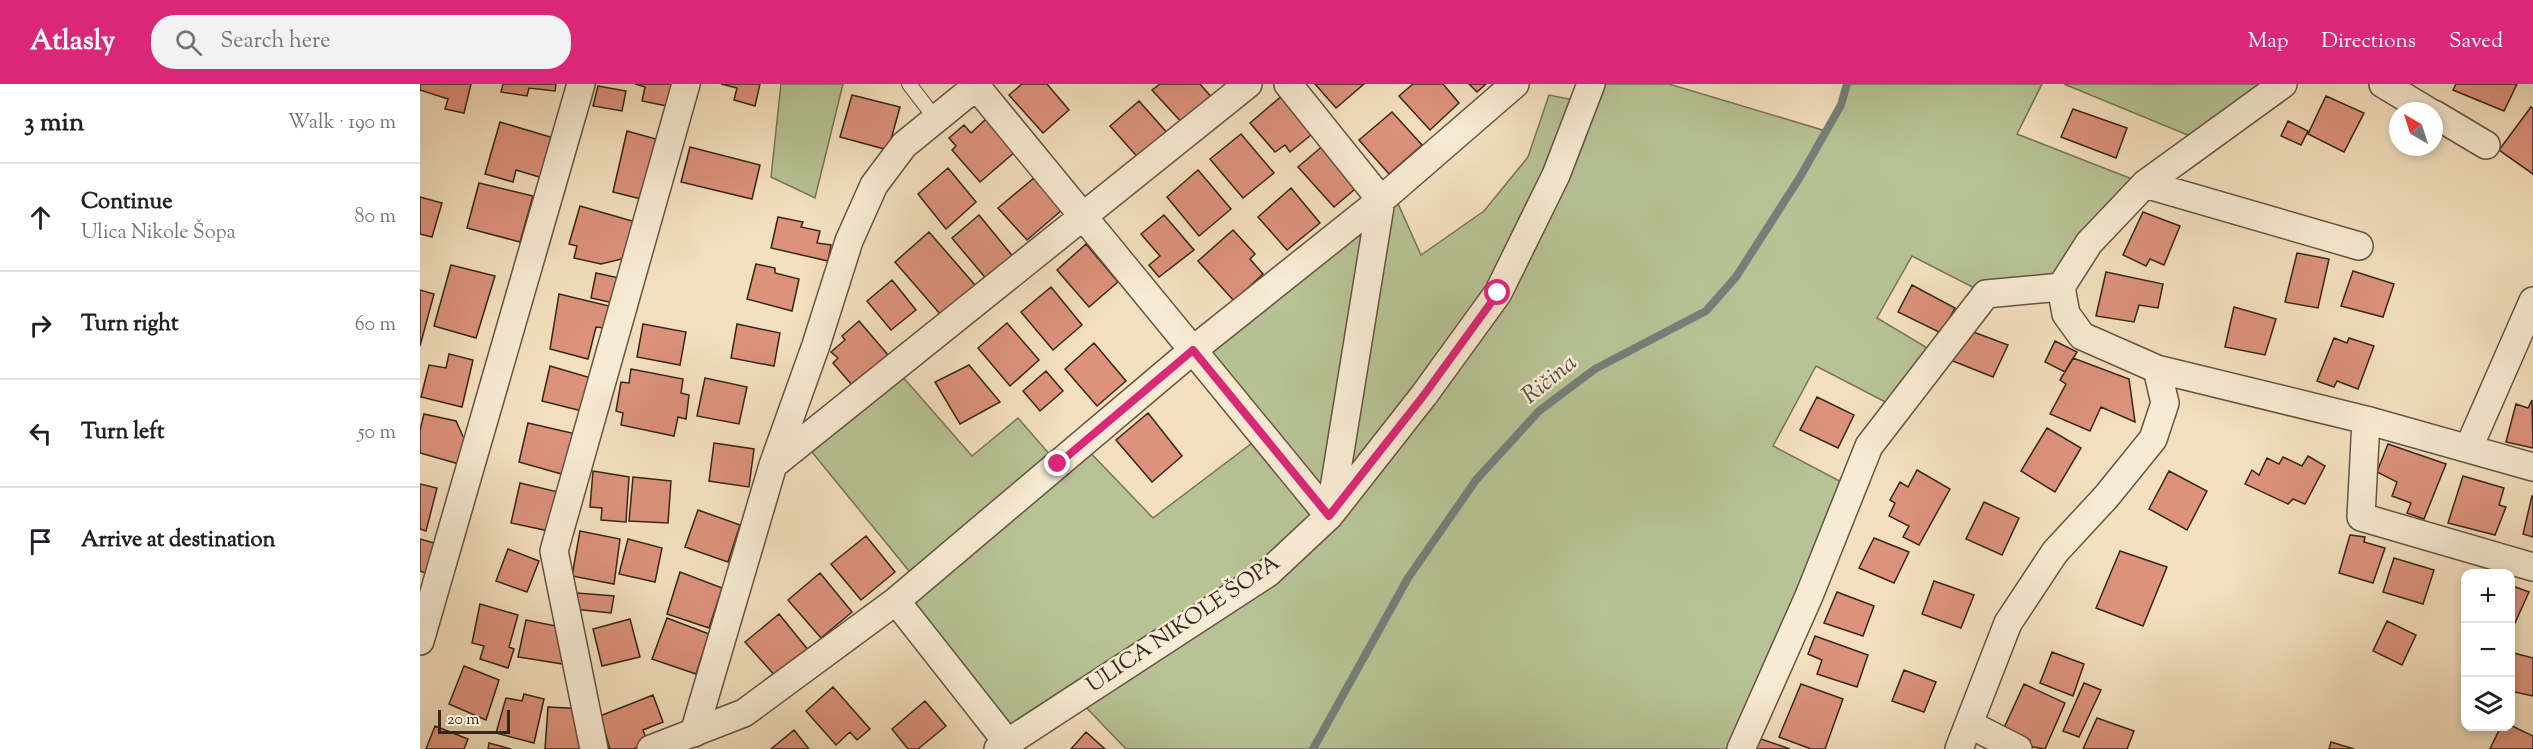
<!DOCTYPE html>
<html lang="en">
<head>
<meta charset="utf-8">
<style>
  :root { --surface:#fff; --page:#f2f2f2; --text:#202124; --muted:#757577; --line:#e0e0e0; --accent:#db2777 }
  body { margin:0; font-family:"Sorts Mill Goudy",serif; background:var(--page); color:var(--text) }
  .controls { position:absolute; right:18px; bottom:18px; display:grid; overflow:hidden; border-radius:12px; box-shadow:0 3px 9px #0003 }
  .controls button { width:54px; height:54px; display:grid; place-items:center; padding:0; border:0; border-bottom:2px solid var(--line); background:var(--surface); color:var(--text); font:30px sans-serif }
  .compass { position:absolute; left:1969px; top:18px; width:54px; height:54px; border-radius:50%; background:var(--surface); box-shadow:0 3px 9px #0003; rotate:321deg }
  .scale { position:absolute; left:18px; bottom:15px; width:72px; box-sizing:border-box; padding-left:6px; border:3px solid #372618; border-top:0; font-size:16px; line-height:21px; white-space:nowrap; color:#372618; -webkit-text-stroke:4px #f8ebd5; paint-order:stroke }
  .stop { position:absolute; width:18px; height:18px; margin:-14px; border:4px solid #db2777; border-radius:50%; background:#fff }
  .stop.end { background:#db2777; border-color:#fff; box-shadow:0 2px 6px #0008 }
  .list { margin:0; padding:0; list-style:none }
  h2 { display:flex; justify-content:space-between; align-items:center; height:78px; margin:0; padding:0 24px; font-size:26px }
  h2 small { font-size:20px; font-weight:400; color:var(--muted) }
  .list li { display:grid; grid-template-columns:39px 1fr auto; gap:18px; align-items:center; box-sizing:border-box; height:108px; padding:0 24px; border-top:2px solid var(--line) }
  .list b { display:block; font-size:22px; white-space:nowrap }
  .list p { margin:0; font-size:20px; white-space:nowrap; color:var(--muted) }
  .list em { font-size:20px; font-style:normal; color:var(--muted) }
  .icon { flex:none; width:33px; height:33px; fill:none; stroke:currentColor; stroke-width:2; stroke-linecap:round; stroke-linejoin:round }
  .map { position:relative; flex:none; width:2113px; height:665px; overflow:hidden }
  header { display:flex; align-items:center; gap:36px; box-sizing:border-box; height:84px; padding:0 30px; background:var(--accent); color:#fff }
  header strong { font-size:28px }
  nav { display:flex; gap:33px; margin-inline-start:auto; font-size:21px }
  .search { width:420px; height:54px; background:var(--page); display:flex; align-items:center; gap:15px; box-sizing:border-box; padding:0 21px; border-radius:24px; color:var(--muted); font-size:22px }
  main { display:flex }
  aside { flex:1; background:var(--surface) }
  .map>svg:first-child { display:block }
</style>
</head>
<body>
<header>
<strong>Atlasly</strong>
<div class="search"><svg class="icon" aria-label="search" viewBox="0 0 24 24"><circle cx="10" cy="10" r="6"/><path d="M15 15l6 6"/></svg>Search here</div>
<nav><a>Map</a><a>Directions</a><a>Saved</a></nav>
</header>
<main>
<aside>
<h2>3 min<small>Walk · 190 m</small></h2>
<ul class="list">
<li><svg class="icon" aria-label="ahead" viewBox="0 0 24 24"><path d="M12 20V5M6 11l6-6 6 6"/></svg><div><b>Continue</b><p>Ulica Nikole Šopa</p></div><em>80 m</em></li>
<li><svg class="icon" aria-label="right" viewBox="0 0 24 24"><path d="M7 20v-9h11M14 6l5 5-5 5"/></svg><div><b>Turn right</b></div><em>60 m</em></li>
<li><svg class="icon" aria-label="left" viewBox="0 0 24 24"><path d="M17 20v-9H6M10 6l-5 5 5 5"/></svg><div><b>Turn left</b></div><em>50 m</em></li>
<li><svg class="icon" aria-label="arrive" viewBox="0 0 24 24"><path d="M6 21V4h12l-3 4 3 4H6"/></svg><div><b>Arrive at destination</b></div></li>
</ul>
</aside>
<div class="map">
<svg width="2113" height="665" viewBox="0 0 2113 665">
  <rect width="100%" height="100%" fill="#f4e0bf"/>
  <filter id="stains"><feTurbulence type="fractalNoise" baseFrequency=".00333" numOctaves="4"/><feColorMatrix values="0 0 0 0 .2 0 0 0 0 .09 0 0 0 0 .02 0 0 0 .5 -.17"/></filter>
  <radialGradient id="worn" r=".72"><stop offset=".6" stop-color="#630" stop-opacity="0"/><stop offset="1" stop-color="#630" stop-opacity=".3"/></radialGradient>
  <path fill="#b7c395" stroke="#777456" stroke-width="1.5" d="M361,0H423L395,114L351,93Z
    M1171,0H1249L1406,47L1421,21L1427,0H1622L1597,50L1725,100L1641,203L1566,210L1492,172L1457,234L1519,271L1477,324L1396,282L1353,362L1433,404L1321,665H706L657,614L587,658L476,517L498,498L383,357L475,284L552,372L598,334L638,380L663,361L733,434L844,350L773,266L975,113L1001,171L1064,127L1108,73L1129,11L1164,18Z
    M1644,0H1863L1782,57Z"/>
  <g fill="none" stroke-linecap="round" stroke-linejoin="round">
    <path stroke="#757f7a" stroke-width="8" d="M893,665L988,494L1056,396L1119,327L1175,285L1286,227L1316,193L1380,93L1421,21L1427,0"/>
  </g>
  <path fill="#dd927c" stroke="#372618" stroke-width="1.5" d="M0,0H51L44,29L25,25L28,15L0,6Z
    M83,0H136L135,7L109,4L107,12L81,8Z
    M215,0H263L257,24L222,17L225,3Z
    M301,0H340L335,22L314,16L317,4Z
    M602,0H627L649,26L623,49L589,11Z
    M740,0H780L794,16L764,41L732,6Z
    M895,0H944L916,24Z
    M993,0H1023L1039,19L1010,46L979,12Z
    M1049,0H1066L1057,8Z
    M2036,0H2097L2084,27L2033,6Z
    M178,2L206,7L202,27L173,22Z
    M864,10L896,47L870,68L865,61L855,68L830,39Z
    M432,11L480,23L468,66L420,53Z
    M1906,12L1944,29L1924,68L1888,50Z
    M719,17L750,52L721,77L690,42Z
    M2111,23L2113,24V90L2079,66Z
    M1653,25L1707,44L1696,74L1641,53Z
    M972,28L1002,61L969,90L939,56Z
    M566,35L595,68L560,98L532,66L536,62L529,54L544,41L551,49Z
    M1868,37L1888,47L1881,61L1861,52Z
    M80,38L137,55L126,95L96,86L93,98L65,90Z
    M207,47L243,57L225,116L193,108Z
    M821,50L854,89L823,114L790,75Z
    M905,60L941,100L914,123L878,83Z
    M270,63L340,81L332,115L261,98Z
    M528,84L556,118L526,145L498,110Z
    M778,86L811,125L779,152L747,113Z
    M614,94L642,126L607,156L578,124Z
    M59,99L113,112L100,158L47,144Z
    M871,104L900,139L867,166L838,133Z
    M0,113L22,119L12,153L0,150Z
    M160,122L219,139L210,173L181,180L154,174L157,162L149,160Z
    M1723,128L1760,142L1744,181L1730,175L1726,182L1703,171Z
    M559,131L595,175L568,197L532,154Z
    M744,131L774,166L739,193L729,181L740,172L721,150Z
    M358,133L383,138L381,143L400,147L397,159L411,161L408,177L351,164Z
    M813,146L835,170L830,175L843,190L814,217L778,177Z
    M509,148L555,201L521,231L475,178Z
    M666,160L698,198L669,223L637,186Z
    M1877,169L1909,175L1898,224L1865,218Z
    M336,180L355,184V189L379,195L372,227L327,215Z
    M31,181L75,192L56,254L14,242Z
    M1933,187L1974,200L1963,233L1921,222Z
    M1686,188L1743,200L1738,224L1719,221L1714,238L1676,232Z
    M176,189L199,194L194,219L171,214Z
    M472,196L496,226L471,246L447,217Z
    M1492,201L1535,224L1521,249L1478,228Z
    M631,203L662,241L633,266L601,228Z
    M0,206L14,210L0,262Z
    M139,210L189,222L184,244L176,243L168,275L130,265Z
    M1814,223L1856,235L1845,271L1805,263Z
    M439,237L474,278L438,308L413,279L418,274L411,268L425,256L422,252Z
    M587,239L619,276L590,302L558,264Z
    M223,240L266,248L260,281L217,273Z
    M317,240L360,249L354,282L311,274Z
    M1548,246L1588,261L1573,293L1533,277Z
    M1914,254L1927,259L1929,254L1954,262L1938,305L1917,297L1914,303L1897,297Z
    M1635,257L1657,268L1645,288L1625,278Z
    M674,259L706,297L677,322L645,285Z
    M29,270L53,276L42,323L1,313L9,281L26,284Z
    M1653,274L1709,295L1715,338L1681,323L1670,347L1630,330L1646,300L1640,296Z
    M549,281L580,318L540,340L515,298Z
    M130,282L171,294L162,327L122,317Z
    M211,285L263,295L261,309L269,311L266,335L258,333L254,352L201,341L203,329L196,327L201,298L209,299Z
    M626,287L643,307L620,327L603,307Z
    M285,294L327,303L319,340L277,332Z
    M1397,313L1434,331L1418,364L1380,346Z
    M2112,316L2113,364L2086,358L2096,320L2108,324Z
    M728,329L762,372L732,398L696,356Z
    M4,330L36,337L46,359L39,380L0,369V346Z
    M108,339L156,350L145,391L99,378Z
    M1627,344L1661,364L1635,408L1601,387Z
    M294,359L334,365L329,403L289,397Z
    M1968,360L2026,380L2004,435L1987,429L1991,419L1972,412L1977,398L1957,388Z
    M1888,372L1905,382L1885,420L1873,415L1868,420L1825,400L1832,386L1839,391L1847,374L1859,380L1863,373L1882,382Z
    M1497,386L1530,405L1499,461L1483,453L1489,442L1469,432L1475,419L1470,416L1480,398L1488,403Z
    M173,387L209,393L206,438L181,436L182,424L170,423Z
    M1749,387L1787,407L1767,446L1729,425Z
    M2043,392L2084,404L2079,421L2086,423L2075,451L2028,439Z
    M213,393L251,397L248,439L209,437Z
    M100,399L138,408L129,447L91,439Z
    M0,400L17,404L6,447L0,445Z
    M2112,412H2113V453L2103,450Z
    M1564,418L1599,434L1582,471L1546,455Z
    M278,426L320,441L308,478L265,463Z
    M160,447L200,455L194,500L152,492Z
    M1930,451L1945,453L1944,458L1965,464L1953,499L1919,489Z
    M446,452L475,488L441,516L411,480Z
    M1454,454L1489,468L1474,499L1439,484Z
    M0,455L14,459L6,489L0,487Z
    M208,455L242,464L235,498L199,490Z
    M88,465L119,477L107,508L76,497Z
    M1700,467L1747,483L1723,542L1676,524Z
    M1974,474L2014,486L2003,520L1963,508Z
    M260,488L302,504L289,544L247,530Z
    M400,489L432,528L401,554L368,516Z
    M1514,497L1554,511L1541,544L1502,530Z
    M2090,501L2109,508L2094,541L2090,540Z
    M1417,508L1454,522L1443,552L1404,539Z
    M157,509L194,512L191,529L154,525Z
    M60,520L98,531L89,563L94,565L88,584L60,575L64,562L52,559Z
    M359,530L389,567L357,594L325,558Z
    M247,534L289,550L276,590L232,575Z
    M210,535L220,573L182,582L173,545Z
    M106,536L141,543L143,580L98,573Z
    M1967,537L1996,551L1982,581L1953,567Z
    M1395,552L1448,571L1437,603L1397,590L1402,576L1388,570Z
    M1632,568L1664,580L1653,612L1620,599Z
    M2090,568L2113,574V612L2090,607Z
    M44,582L79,596L66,636L29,620Z
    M1484,586L1516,598L1504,628L1472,617Z
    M1664,599L1681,606L1659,653L1643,647Z
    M1381,600L1423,615L1405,665H1391L1359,653Z
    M1604,600L1645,619L1625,665L1607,662L1610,656L1584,644Z
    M413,603L450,645L437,656L430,648L416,661L386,627Z
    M104,610L124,615L114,659L76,649L86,614L102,617Z
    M233,611L243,638L223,646L228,660L213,665H190L180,632Z
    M505,617L526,642L498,665H488L472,645Z
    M128,623L167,625V665H125Z
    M1677,634L1714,647L1707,665H1663Z
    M2090,641L2113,652V665H2070L2081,642Z
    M15,642L48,655L44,665H6Z
    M374,646L389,665H351Z
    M666,648L685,665H651Z
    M1338,654L1370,665H1334Z
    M1911,658L1934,665H1909Z
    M69,659L91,665H68Z"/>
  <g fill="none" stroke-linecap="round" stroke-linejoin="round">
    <defs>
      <path id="lane" d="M489,0L516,35"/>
      <path id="street" d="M868,0L961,116
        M1963,0L2008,27
        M556,2L909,432
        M2014,30L2066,61
        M1725,100L1939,162
        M1737,285L1946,336L1941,433L2113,483
        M1946,336L2113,383
        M2049,363L2113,217
        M353,381L828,0
        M910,429L961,116
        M476,517L587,658
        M0,557L161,0
        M1549,640L1598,665
        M274,649L353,381L396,261L429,157L454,101L484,61L559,0
        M174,665L134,467L266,0
        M231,665L324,629L476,517L773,266L961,116L1095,0
        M578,665L848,489L909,432L1004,311L1078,209L1136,91L1171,0
        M1321,665L1389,512L1449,362L1566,210L1641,203
        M1539,665L1588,539L1635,468L1686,413L1733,355L1745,319L1737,285L1662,252L1646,230L1641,203L1669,159L1725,100L1863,0"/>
    </defs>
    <use href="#lane" stroke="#665442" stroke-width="16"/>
    <use href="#street" stroke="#665442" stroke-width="30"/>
    <use href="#lane" stroke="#f8ebd5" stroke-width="14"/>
    <use href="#street" stroke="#f8ebd5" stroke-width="27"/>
  </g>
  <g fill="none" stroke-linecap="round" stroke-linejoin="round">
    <path stroke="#db2777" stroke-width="8" d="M638,380L773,266L909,432L1004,311L1078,209"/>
  </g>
  <g text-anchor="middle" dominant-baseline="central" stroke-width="5" stroke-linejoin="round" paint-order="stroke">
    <g font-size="22" fill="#372618" stroke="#f8ebd5">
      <text transform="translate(764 541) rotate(-34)">ULICA NIKOLE ŠOPA</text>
    </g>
    <g font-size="24" font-style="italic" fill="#565349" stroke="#f8ebd5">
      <text transform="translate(1130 296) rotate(-39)">Ričina</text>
    </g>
  </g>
  <rect width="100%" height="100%" filter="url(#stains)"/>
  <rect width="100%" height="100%" fill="url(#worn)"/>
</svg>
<div class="controls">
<button>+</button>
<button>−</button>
<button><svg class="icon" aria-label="layers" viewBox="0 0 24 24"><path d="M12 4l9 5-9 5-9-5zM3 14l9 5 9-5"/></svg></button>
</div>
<svg class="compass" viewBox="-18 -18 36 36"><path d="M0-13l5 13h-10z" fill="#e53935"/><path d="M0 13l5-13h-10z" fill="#757577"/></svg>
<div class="scale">20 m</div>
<div class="stop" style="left:1078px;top:209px"></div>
<div class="stop end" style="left:638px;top:380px"></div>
</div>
</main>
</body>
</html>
